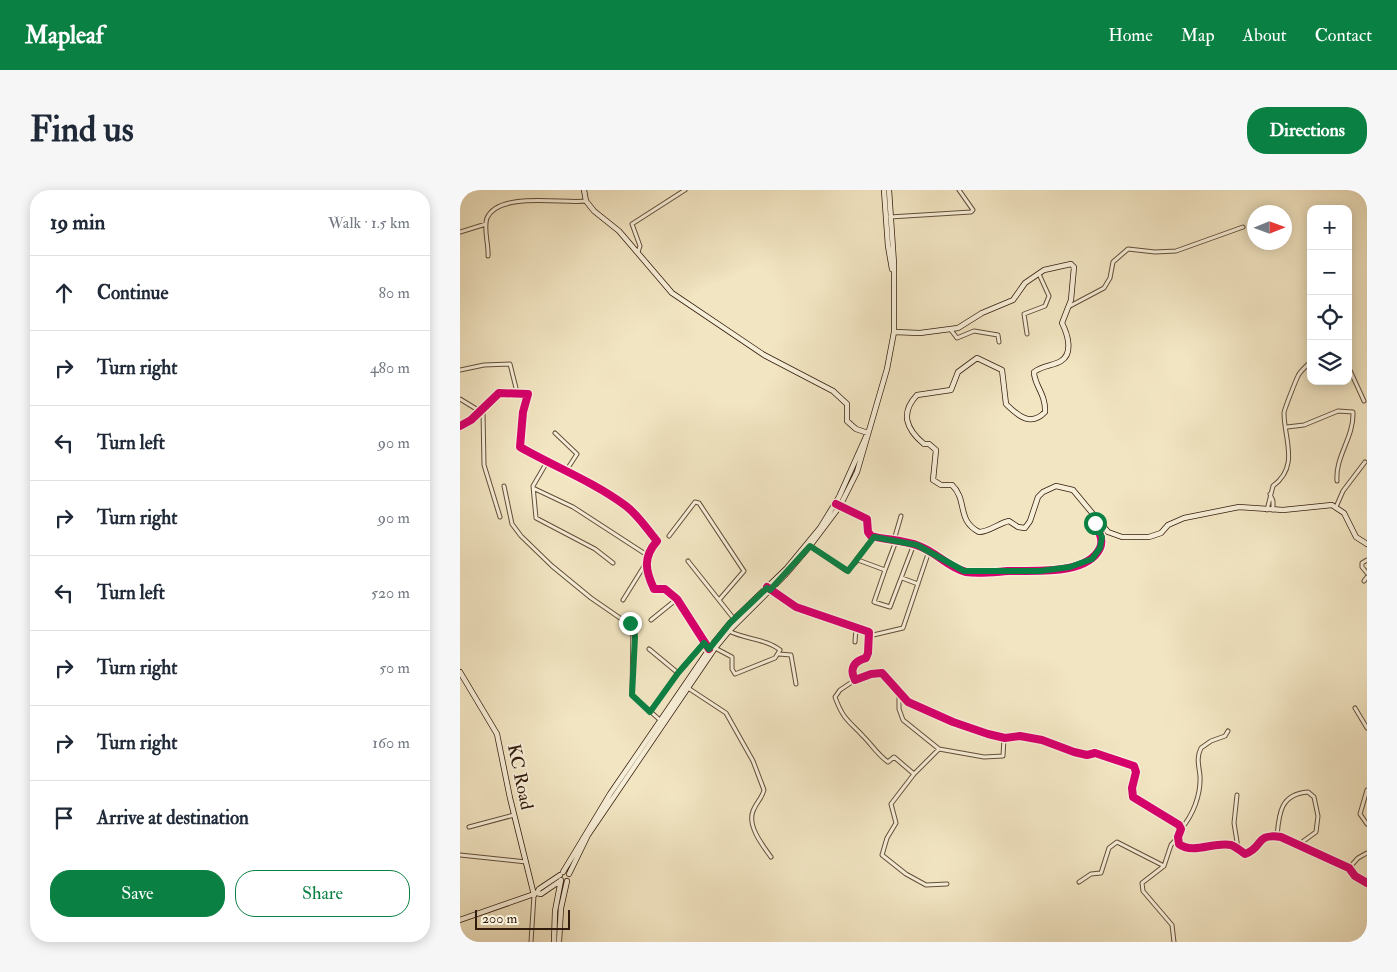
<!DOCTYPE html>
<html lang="en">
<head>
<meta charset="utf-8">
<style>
  :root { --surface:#fff; --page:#f6f6f7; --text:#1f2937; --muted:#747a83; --line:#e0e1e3; --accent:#0b8043 }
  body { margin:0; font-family:"IM FELL Double Pica",serif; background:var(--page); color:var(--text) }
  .controls { position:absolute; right:15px; top:15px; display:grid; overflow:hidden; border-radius:10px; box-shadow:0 2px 12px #0003 }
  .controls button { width:45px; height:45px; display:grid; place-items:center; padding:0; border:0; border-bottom:1px solid var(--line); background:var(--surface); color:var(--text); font:25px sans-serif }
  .compass { position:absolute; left:787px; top:15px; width:45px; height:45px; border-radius:50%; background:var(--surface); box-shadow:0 2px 12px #0003; rotate:89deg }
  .scale { position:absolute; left:15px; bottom:12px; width:95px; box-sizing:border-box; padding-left:5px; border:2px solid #321c0e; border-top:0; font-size:14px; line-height:18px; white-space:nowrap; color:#321c0e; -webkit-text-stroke:4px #f7eed7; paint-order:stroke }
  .stop { position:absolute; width:15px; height:15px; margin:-11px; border:4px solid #0b8043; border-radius:50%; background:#fff }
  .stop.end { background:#0b8043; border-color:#fff; box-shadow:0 1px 5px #0008 }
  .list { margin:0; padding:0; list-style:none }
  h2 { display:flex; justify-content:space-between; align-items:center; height:65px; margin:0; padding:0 20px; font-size:21px }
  h2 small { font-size:16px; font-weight:400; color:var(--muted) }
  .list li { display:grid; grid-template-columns:32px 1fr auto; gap:15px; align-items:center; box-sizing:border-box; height:75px; padding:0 20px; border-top:1px solid var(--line) }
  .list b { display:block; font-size:19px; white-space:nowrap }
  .list em { font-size:16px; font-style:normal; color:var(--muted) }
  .actions { display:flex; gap:10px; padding:15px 20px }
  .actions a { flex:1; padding:11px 0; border:1px solid var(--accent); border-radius:20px; text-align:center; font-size:18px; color:var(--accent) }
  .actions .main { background:var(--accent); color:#fff }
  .icon { flex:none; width:28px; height:28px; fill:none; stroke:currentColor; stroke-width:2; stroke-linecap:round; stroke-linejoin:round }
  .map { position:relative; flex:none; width:907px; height:752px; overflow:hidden; border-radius:20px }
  header { display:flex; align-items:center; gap:30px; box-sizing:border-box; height:70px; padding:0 25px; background:var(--accent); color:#fff }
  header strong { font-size:24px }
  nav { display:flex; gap:28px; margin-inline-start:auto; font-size:18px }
  .intro { display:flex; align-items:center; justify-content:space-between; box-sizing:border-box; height:120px; padding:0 30px }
  h1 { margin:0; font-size:35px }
  .button { padding:12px 22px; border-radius:20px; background:var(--accent); color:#fff; font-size:18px; font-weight:700 }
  main { display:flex; gap:30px; padding:0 30px }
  aside { flex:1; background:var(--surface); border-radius:20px; box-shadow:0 2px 12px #0003 }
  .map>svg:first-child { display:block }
</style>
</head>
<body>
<header>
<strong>Mapleaf</strong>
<nav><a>Home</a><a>Map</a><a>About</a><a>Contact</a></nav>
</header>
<div class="intro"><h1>Find us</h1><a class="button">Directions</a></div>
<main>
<aside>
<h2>19 min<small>Walk · 1.5 km</small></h2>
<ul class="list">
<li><svg class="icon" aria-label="ahead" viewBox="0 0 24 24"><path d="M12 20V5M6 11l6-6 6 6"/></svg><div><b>Continue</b></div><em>80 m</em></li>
<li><svg class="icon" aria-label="right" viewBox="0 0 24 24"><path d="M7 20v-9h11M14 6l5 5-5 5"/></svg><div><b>Turn right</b></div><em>480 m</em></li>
<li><svg class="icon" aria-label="left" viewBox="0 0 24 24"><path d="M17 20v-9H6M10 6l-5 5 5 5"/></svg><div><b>Turn left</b></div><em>90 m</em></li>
<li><svg class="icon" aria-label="right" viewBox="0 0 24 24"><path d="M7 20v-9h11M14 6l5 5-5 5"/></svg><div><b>Turn right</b></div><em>90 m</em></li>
<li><svg class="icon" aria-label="left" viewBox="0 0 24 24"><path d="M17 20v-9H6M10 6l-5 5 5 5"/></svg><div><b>Turn left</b></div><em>520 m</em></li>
<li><svg class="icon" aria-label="right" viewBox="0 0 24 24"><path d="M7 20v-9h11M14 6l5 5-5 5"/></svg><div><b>Turn right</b></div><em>50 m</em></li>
<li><svg class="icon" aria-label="right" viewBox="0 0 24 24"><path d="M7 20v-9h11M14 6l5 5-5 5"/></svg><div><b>Turn right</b></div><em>160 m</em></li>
<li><svg class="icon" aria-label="arrive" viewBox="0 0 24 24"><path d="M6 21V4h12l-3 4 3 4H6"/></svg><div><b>Arrive at destination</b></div></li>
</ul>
<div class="actions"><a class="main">Save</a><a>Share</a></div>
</aside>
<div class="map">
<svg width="907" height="752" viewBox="0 0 907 752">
  <rect width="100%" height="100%" fill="#f2e5c2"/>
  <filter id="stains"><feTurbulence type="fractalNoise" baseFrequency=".004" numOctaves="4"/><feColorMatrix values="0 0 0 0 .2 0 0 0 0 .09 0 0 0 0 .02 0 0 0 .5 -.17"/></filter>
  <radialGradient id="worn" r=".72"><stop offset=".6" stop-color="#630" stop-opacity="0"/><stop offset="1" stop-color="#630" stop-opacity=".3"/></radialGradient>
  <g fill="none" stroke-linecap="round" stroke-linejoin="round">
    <defs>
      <path id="minor" d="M430,27L511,22L513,20L499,0
        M0,42L26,34
        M178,62L180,56L172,34L225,0
        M28,66C29,55 23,38 27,28C39,1 103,14 126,11
        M610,116L644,98L650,88L653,72L668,59L695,62L716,61L783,37
        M491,140L497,148L514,141L538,145L539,152
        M567,144L564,124L585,116L589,106L579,84
        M888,176L904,211
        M0,180L24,175L50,174L57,202
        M0,209L23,223L24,275L40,327
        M0,236L11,230L39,203L68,204L63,222L60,257C95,277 134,292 166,316C178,325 187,339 197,351C183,367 185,380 194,399H205L217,409L249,459
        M827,237L844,235L878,221L893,222C894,248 875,266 877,291
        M95,243L117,264L106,281
        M87,272L73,296L76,328L135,359L153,373
        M44,296L52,334L61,346L92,376L131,408L173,437L172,505L201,531
        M75,299L113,317L187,365
        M810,304L813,311V320
        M376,314L407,329L408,342L411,346C426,350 444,350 459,356C476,362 489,378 506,382C519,384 534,382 548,381C573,380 627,386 640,358C644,349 638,341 635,333L636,328
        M876,317L883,301L905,272
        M807,320L813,296C840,276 824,249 824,223C824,220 836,190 838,186C840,181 847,176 851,171
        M209,346L235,312L239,313L284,381L259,410
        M434,350L441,326
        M350,356L385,380L387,381L398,370L425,380L414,412L430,417L454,354
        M396,370L414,347
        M907,370L902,373V377L907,383
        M228,371L274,429
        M425,380L436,351
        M442,388L458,394
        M904,391L907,387
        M163,410L186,373
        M191,430L217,409
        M409,446L443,438L469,361
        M395,452L396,437
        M255,458L272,467V479L275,484L315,468L320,460C307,449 284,449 269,441
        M189,459L218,483L190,522
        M319,464L331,465L336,494
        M218,483L244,453
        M395,490L380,500L375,507C383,529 388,530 403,546C412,555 417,564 428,572L434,567L454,584
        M228,498L266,523L293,571L304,600C302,608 296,613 293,621C287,636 303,656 311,667
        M439,501V519L443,530L479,559L524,567L543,566L544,548
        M895,518L907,538
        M479,559L454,584L431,614L436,633L427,648L422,665L446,684L466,695L487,694
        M907,600L900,624L907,634
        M777,605L774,633L778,658
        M9,637L54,625
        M721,639C733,625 741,605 740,586C739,576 736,568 741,558L751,551L765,546L768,541
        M817,646C819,624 820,604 848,602L854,607L858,626L856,642L838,655
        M0,665L66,672
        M889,678L898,668L907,663
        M619,692L631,684L641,683L649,658L657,652L704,676
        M71,752L74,705
        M714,752L712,735L683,701L682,693L704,676L711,655L718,647"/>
      <path id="tertiary" d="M308,398L336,417L409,442L408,463L406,468C394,471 389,479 395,490L411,484L422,483L448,512L493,532L528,544L545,548L560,546L582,550L614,562L627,565L635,563L674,576L676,582L672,598L673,607L719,635L721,639L718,647L719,654C733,665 755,651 771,655C776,657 781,661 785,664C804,658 794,643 821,647L889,678L895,686L907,693"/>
      <path id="secondary" d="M124,0L126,11L134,21L159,41L212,103L304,165L373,201L387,214V231L396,239L408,243
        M424,0L428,56L432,79
        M434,142L460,143L498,138L522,123L553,110L565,93L584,80L611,74L614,77L611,110L602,133C607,143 614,163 601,171C593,176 583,175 574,182C574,195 586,204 585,222C571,237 558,226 546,214L542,180L517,168L498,182L491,200L457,205C440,223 446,239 464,254H469L476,260L473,290L481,295H492C508,310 496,330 519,342C529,342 539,333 549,331L558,337L565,338L570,331L578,307L583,302L596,296L613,300L648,342L662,347H689L701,343L708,335L724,328L779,317L823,320L872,315L884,323L896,347L907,354
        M0,482L37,544L50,608L74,705
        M103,682L150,604L252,455L270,433L327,378L360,338L379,307L409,240
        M109,684L128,645L255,458L269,441L325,385L350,356L380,316L397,282L427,179L434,142V74L429,0
        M100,685L79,699L77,703L81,704L100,691
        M0,730L77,703
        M94,752L95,721L101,690
        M99,752L101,718L107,691"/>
    </defs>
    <use href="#minor" stroke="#624e3b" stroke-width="5"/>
    <use href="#tertiary" stroke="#624e3b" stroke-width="6"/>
    <use href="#secondary" stroke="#321c0e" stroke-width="6"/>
    <use href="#minor" stroke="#f7eed7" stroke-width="3"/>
    <use href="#tertiary" stroke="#f7eed7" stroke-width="4.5"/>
    <use href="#secondary" stroke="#f7eed7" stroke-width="4.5"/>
    <defs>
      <path id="cycleway" d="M0,236L11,230L39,203L68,204L63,222L60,257C95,277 134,292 166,316C178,325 187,339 197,351C183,367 185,380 194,399H205L217,409L249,459
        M376,314L407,329L408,342L411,346C426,350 444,350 459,356C476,362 489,378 506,382C519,384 534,382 548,381C573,380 627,386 640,358C644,349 638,341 635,333L637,327
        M307,397L336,417L409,442L408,463L406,468C394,471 389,479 395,490L411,484L422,483L448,512L493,532L528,544L545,548L560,546L582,550L614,562L627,565L635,563L674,576L676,582L672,598L673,607L719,635L721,639L718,647L719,654C733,665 755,651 771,655C776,657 781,661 785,664C804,658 794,643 821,647L889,678L895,686L907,693"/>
    </defs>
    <use href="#cycleway" stroke="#f7eed7" stroke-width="11"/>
    <use href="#cycleway" stroke="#d6006c" stroke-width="8"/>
  </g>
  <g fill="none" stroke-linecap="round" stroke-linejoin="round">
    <path stroke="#0b8043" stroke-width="6" d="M170,433L174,440L175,447L172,505L190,522L218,483L244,453L249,459L270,433L307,398L310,400L350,356L388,381L414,347L457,355L504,381H580L610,377L632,369L640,358L642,347L635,333"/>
  </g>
  <g text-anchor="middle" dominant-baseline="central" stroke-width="4" stroke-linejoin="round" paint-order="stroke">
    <g font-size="18" fill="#321c0e" stroke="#f7eed7">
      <text transform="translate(60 587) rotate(78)">KC Road</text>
    </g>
  </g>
  <rect width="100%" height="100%" filter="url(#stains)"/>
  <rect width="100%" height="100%" fill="url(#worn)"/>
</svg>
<div class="controls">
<button>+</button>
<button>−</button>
<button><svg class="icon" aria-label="locate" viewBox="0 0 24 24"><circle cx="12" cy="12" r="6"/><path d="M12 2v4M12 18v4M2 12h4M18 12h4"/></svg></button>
<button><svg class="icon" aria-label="layers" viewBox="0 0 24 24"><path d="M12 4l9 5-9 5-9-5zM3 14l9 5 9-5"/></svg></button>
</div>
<svg class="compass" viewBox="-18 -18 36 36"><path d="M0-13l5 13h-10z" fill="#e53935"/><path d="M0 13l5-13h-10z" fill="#747a83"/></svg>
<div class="scale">200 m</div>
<div class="stop" style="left:635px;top:333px"></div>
<div class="stop end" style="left:170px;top:433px"></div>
</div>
</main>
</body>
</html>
